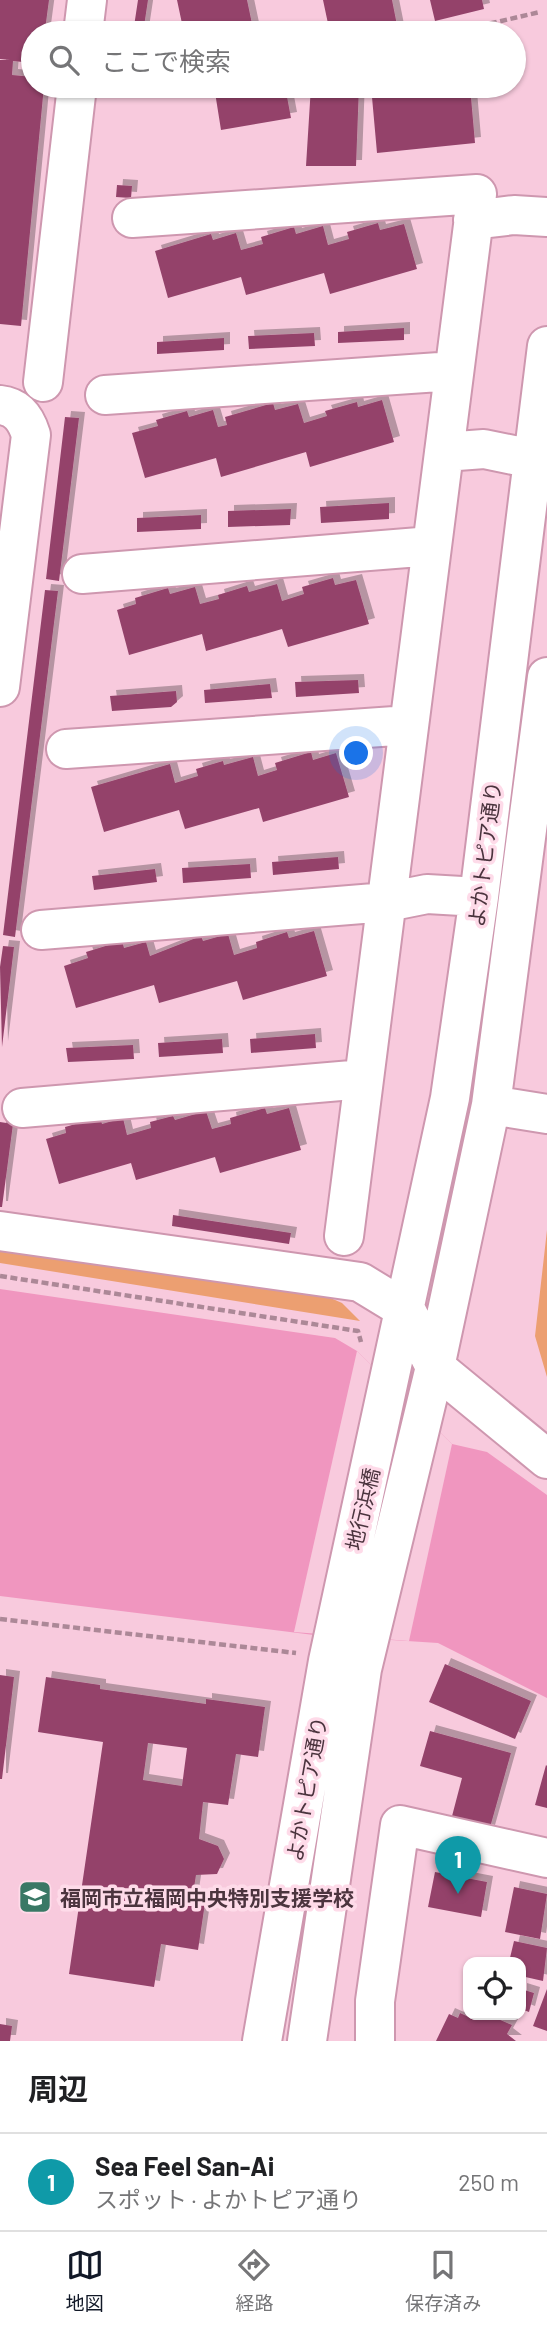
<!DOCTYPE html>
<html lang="ja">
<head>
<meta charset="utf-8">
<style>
  :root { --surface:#fff; --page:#f6f6f6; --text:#202124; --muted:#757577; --line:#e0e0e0; --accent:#111827 }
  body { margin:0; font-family:Barlow,"Noto Sans JP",sans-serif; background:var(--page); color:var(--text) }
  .controls { position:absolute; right:21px; bottom:21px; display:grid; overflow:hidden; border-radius:14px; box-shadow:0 2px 5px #0004 }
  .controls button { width:63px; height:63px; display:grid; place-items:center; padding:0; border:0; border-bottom:2px solid var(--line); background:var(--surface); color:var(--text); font:35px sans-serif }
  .you { position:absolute; left:357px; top:754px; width:24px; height:24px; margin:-18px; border:5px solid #fff; border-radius:50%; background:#1a73e8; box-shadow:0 0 0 10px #1a73e833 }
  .badge { display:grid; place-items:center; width:46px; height:46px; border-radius:50%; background:var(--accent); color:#fff; font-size:23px; font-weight:700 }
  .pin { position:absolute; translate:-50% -58px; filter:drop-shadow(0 2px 4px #0008) }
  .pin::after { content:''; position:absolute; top:37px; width:24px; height:21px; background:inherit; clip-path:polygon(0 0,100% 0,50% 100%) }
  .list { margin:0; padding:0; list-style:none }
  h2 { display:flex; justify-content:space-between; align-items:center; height:91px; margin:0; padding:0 28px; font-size:30px }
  h2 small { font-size:23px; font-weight:400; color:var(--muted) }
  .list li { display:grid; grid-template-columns:46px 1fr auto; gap:21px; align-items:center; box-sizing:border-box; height:98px; padding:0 28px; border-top:2px solid var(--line) }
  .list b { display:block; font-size:26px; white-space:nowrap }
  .list p { margin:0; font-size:23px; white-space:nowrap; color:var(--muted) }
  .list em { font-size:23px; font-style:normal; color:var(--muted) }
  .icon { flex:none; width:38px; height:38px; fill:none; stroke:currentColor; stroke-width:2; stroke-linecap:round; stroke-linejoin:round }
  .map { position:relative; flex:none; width:547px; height:2041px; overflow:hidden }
  .search { position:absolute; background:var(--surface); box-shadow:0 2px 5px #0004; left:21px; right:21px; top:21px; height:77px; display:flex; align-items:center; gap:18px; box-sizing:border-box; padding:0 24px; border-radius:38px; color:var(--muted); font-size:26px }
  .sheet { height:189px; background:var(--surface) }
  nav { display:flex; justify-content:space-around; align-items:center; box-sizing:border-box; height:98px; border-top:2px solid var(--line); background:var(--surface); font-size:19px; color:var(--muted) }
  nav a { display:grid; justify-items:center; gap:4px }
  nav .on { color:var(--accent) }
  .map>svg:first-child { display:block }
</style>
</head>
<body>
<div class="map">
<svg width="547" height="2041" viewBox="0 0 547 2041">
  <defs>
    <filter id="shadow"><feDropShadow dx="6" dy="-6" stdDeviation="0" flood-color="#0004"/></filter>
  </defs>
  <rect width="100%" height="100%" fill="#f8cadd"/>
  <path fill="#ec9f71" d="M547,1230V1377L535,1336Z
    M0,1246L326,1296L342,1303L360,1321L0,1263Z"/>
  <path fill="#f096bf" d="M0,1289L335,1338L357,1351L452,1444L487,1452L547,1495V1698L438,1643L314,1635L0,1596Z"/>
  <path fill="#f8cadd" d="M357,1351L452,1444L409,1641L294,1632Z"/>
  <path fill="#94436b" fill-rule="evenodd" filter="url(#shadow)" d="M0,0H49L45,30L57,31L33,33V63L13,61L12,75L33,77V86H44L21,326L0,324V60H10L0,59Z
    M138,0H148L143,33H133Z
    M177,0H247L254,33H184Z
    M323,0H392L398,30L330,33Z
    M430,0H482L484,9L435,21Z
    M214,86H285L291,118L221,130Z
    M311,86H359L356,166H306Z
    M371,86H470L475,143L377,153Z
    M117,185L132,186L131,198L116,197Z
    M378,223L380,230L404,224L417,269L330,294L324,273L246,295L241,277L168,298L155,251L211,234L213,240L236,233L241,250L263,244L261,237L294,227L296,234L323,226L328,245L349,239L347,232Z
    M404,328V340L338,343V332Z
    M314,333L315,346L249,349L248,336Z
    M224,338V350L157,354V342Z
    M382,400L394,442L310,467L306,452L221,477L216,458L145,478L132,433L158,426L156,420L187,411L189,417L213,410L218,427L227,425L225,417L273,403L275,410L298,404L304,423L327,416L325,411L357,402L358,407Z
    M65,417L79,418L59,581L46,579Z
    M389,503V519L321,523L320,507Z
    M291,509L290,525L228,527V511Z
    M201,515V529L137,532V518Z
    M333,578L335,585L356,580L369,624L288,647L282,629L206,651L202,634L129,655L117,610L136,604L135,598L168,588L170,594L195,587L200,604L219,599L218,595L247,586L249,592L277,584L282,601L304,594L302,587Z
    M45,590L58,591L15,937L3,935Z
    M358,680L359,693L296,697L295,682Z
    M270,684L272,698L205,703L204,690Z
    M176,691L177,702L171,707L112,711L110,696Z
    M311,752L313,760L336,753L349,797L263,822L259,808L185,829L179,810L104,832L91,787L170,764L175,783L198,776L196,769L223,761L224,765L253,757L258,776L277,770L275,763Z
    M338,857L339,869L273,875L272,862Z
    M250,864L251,878L183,883L182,868Z
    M155,869L157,882L94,890L92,876Z
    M314,931L327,976L243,1000L237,981L159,1003L154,985L76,1008L64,966L88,958L86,952L122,941L124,948L146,942L150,956L201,936L203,941L228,934L234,955L257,948L256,942L287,932L289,938Z
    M3,946L14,947L2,1047L0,967Z
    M315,1034L316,1048L251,1053L250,1039Z
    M222,1039L223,1053L159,1057L158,1043Z
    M133,1045L134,1059L68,1062L66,1048Z
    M265,1108L267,1114L289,1108L301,1150L220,1173L215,1157L136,1180L131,1163L59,1184L46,1139L66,1133L65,1127L100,1117L102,1124L123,1118L127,1135L151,1128L150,1122L173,1116L175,1120L206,1111L212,1129L231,1124L230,1118Z
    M0,1122L13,1124L2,1207H0Z
    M173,1215L291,1233L289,1244L172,1226Z
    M445,1664L531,1701L515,1739L429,1702Z
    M0,1675L14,1677L2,1779H0Z
    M46,1677L100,1685V1689L206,1704V1699L265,1707L258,1757L236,1754L228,1805L203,1802L199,1839L218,1846L224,1859L217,1874L196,1875L192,1901L205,1903L198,1950L161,1944L154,1987L69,1974L103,1742L38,1732ZM148,1743L187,1748L182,1786L143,1780Z
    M430,1731L511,1753L489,1831L451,1820L462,1778L420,1766Z
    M546,1765L547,1766V1808L535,1805Z
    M435,1872L487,1882L481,1917L428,1907Z
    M514,1887L547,1894L540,1939L505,1932Z
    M514,1941L547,1948L543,1981L521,1976V1962H509Z
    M521,1989L534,1993L529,2012L521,2009Z
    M547,1989V2031L533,2026Z
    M460,2013L473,2019L474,2015H489L512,2025L507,2034L516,2041H436L449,2014L458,2018Z
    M0,2024L12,2026L10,2041H0Z"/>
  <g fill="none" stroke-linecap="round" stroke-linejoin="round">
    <defs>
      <path id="minor" d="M83,33L87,0
        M132,218L477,194L344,1236
        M473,220L514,215L547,217
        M43,382L77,86
        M105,395L454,371
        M0,405C18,407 26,419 31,435L0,687
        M444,452L484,449L547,462
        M82,574L432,546
        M66,749L409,725
        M41,930L387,902L427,894L479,897
        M491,1105L547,1114
        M22,1108L364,1079
        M0,1231L360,1282L406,1310L435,1367L547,1459
        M262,2041L328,1661L450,1098L479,897L547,346
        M307,2041L362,1669L435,1367L491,1105L547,677
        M375,2041V2001L400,1825L547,1858"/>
    </defs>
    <use href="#minor" stroke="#ce97af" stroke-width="42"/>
    <path stroke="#ac8897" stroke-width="4.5" stroke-dasharray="7 3.5" stroke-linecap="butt" d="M449,33L540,12
      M0,1276L358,1331L361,1342
      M0,1619L296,1653"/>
    <use href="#minor" stroke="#fff" stroke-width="38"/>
  </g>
  <defs>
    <symbol id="school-square" viewBox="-11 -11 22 22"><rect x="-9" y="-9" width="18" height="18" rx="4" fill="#397865" stroke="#fedbe9"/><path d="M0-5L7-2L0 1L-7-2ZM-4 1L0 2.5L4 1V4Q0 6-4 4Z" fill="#fff"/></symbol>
  </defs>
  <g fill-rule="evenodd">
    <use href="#school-square" x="16" y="1878" width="38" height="38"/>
  </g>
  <g text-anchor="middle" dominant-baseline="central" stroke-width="7" stroke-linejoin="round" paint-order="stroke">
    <g font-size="21" fill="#4b343e" stroke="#fedbe9">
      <text transform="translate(484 854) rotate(-83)">よかトピア通り</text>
      <text transform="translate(362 1509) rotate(-77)">地行浜橋</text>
      <text transform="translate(306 1789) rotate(-80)">よかトピア通り</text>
    </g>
    <g font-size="21" font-weight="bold" fill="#4b343e" stroke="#fedbe9" text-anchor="start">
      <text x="60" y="1897">福岡市立福岡中央特別支援学校</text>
    </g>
  </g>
</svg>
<div class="controls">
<button><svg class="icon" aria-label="locate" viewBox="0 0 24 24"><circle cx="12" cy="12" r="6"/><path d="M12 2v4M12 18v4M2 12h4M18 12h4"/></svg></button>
</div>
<div class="you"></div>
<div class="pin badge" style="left:458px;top:1894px;background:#0f9aa8">1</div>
<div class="search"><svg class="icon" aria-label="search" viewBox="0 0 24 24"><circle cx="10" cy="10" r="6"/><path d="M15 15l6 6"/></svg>ここで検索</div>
</div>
<section class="sheet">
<h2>周辺<small></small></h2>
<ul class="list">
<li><span class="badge" style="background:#0f9aa8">1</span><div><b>Sea Feel San-Ai</b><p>スポット · よかトピア通り</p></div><em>250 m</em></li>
</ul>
</section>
<nav>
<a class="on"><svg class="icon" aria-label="map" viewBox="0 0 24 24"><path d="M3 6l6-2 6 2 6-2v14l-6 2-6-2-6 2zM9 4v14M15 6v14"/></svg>地図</a>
<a><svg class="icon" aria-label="directions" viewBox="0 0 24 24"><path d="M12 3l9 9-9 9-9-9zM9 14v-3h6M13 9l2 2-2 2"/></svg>経路</a>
<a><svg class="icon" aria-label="saved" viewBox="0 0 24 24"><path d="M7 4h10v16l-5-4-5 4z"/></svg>保存済み</a>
</nav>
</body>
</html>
